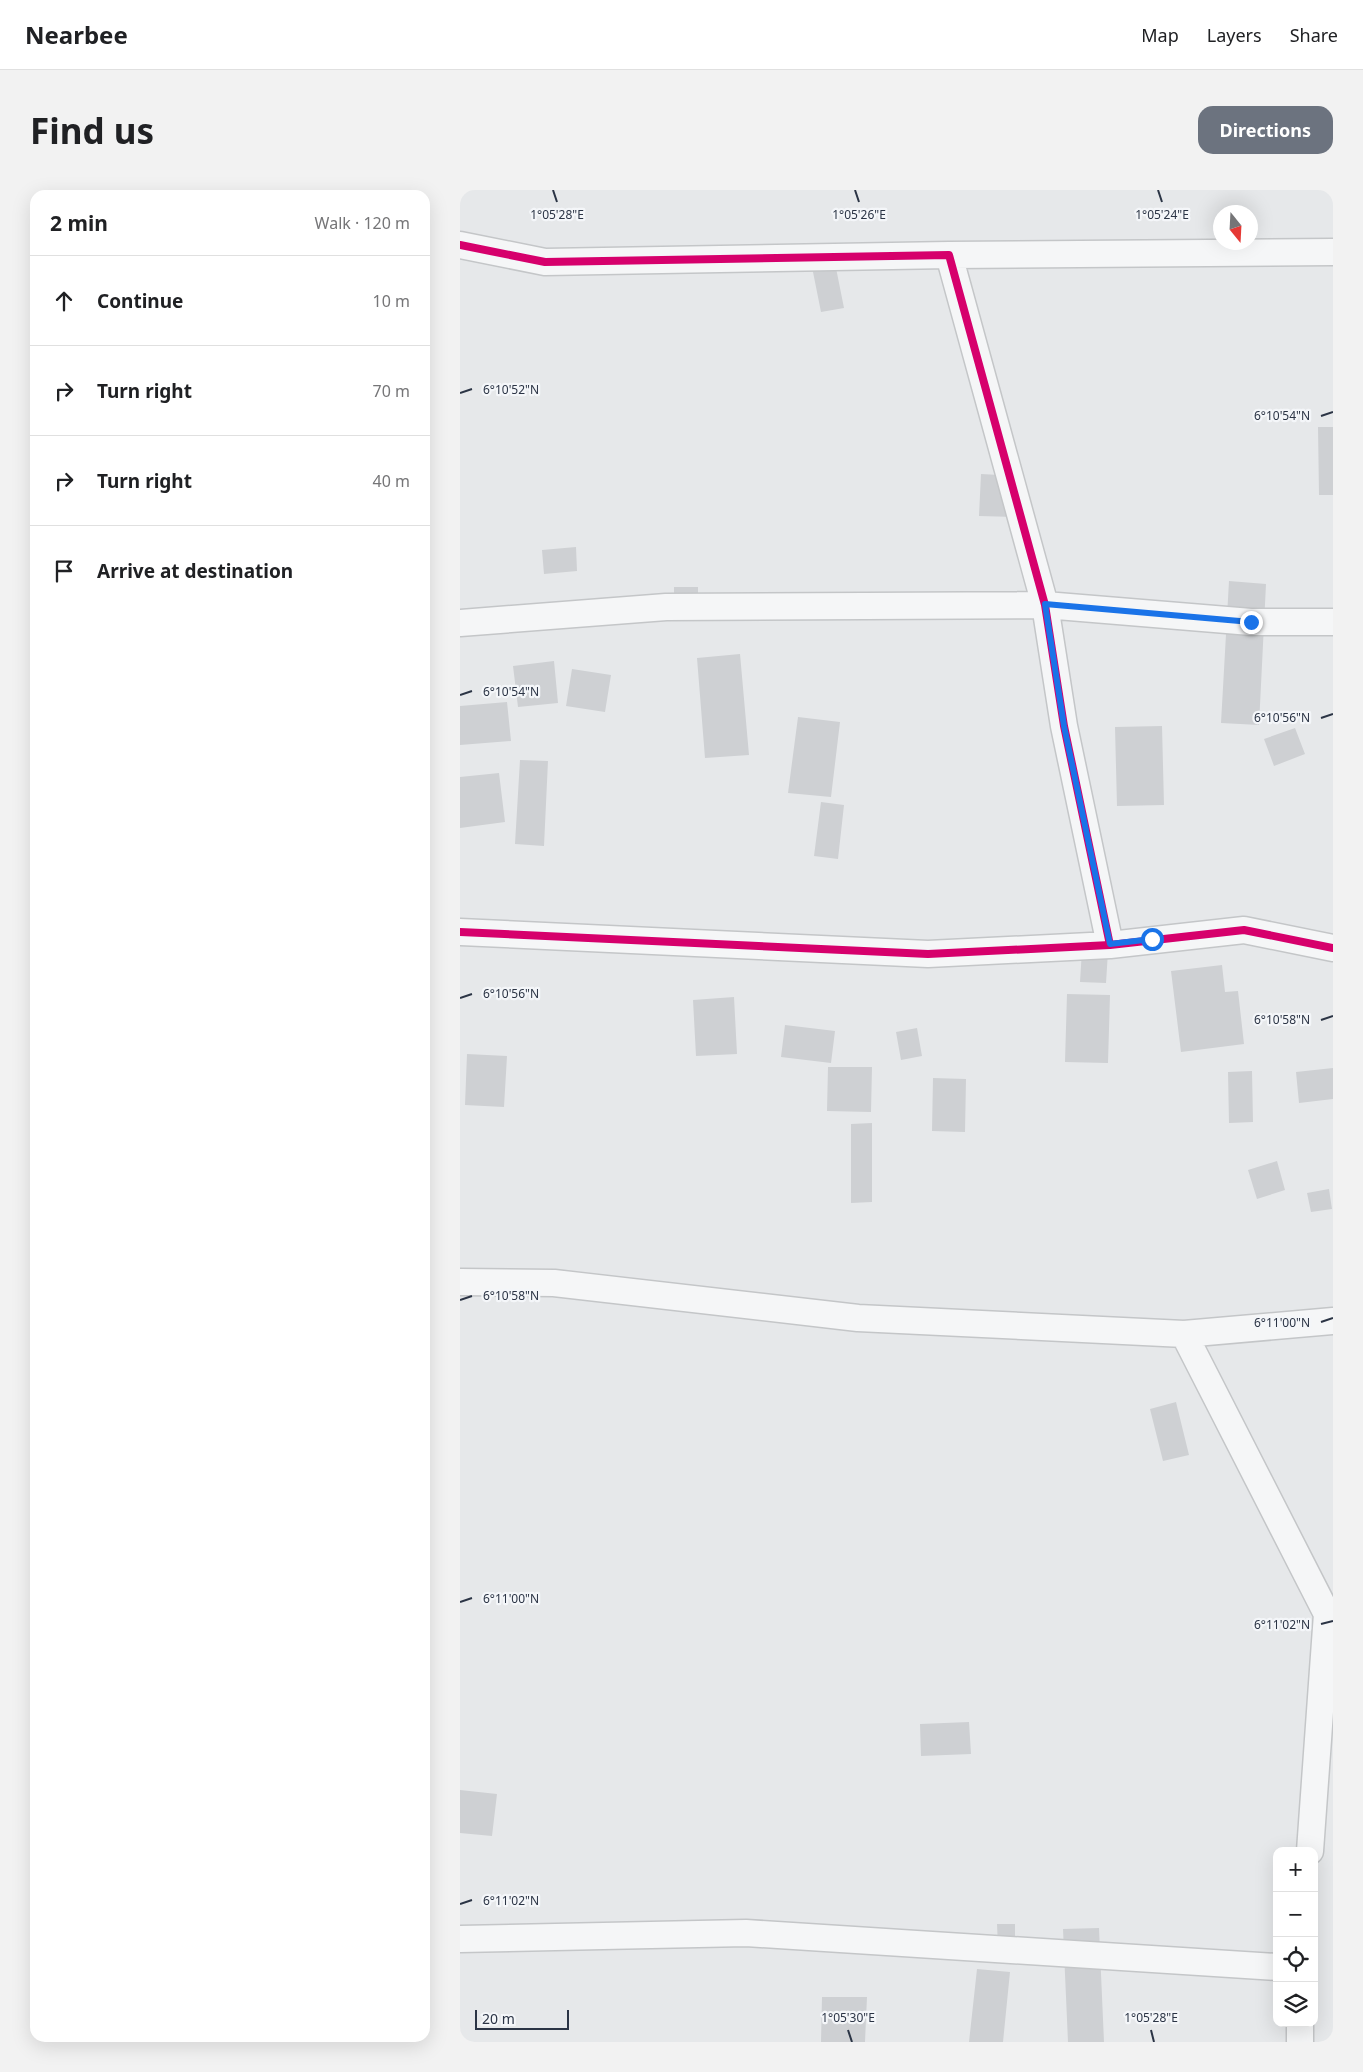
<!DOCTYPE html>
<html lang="en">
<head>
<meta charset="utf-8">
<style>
  :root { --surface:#fff; --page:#f2f2f2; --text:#202124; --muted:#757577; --line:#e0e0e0; --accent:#6c737f }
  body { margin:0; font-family:"Noto Sans",sans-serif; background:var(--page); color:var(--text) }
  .controls { position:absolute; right:15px; bottom:15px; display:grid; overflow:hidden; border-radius:10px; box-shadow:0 5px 20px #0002 }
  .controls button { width:45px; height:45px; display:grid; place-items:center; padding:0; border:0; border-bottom:1px solid var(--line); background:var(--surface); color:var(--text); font:25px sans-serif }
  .compass { position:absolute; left:753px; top:15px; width:45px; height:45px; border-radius:50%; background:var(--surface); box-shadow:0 5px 20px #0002; rotate:162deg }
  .scale { position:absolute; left:15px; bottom:12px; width:94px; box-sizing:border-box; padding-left:5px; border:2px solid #2b3445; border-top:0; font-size:14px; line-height:18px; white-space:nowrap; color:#2b3445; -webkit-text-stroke:4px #f4f6f9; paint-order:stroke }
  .stop { position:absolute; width:15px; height:15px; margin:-11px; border:4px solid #1a73e8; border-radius:50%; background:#fff }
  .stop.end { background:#1a73e8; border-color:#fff; box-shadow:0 1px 5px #0008 }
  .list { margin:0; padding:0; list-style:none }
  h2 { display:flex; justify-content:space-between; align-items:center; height:65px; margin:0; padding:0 20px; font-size:21px }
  h2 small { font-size:16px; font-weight:400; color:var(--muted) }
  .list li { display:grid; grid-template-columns:32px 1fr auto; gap:15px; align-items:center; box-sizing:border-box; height:90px; padding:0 20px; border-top:1px solid var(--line) }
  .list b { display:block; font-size:19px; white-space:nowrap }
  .list em { font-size:16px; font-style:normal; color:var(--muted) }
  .icon { flex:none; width:28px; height:28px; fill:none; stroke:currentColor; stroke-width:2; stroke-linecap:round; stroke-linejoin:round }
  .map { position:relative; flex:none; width:873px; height:1852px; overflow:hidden; border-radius:15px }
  header { display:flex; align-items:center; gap:30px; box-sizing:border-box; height:70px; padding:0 25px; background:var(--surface); border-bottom:1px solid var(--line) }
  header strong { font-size:24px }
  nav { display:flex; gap:28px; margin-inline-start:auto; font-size:18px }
  .intro { display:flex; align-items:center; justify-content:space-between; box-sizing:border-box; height:120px; padding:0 30px }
  h1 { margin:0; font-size:35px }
  .button { padding:12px 22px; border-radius:15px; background:var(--accent); color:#fff; font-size:18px; font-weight:700 }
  main { display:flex; gap:30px; padding:0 30px }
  aside { flex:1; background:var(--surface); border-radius:15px; box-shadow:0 5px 20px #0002 }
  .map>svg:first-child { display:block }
</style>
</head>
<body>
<header>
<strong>Nearbee</strong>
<nav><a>Map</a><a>Layers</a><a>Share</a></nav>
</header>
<div class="intro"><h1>Find us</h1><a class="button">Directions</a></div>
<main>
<aside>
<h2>2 min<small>Walk · 120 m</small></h2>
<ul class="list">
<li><svg class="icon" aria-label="ahead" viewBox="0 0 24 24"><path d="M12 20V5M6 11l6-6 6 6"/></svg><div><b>Continue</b></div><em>10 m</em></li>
<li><svg class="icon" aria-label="right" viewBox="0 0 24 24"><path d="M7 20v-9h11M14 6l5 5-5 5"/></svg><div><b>Turn right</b></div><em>70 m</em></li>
<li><svg class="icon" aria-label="right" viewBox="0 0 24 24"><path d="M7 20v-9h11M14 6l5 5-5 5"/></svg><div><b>Turn right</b></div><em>40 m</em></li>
<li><svg class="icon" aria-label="arrive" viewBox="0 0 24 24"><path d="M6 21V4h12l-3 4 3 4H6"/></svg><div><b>Arrive at destination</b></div></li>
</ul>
</aside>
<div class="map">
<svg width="873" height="1852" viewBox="0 0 873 1852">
  <rect width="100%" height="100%" fill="#e6e8ea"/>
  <path fill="#ced0d3" d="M374,68L384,118L361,122L351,72Z
    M858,237H873V305H859Z
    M521,284L559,286L556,327L519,326Z
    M116,357L117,381L84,384L82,360Z
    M769,391L806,394L799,535L761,533Z
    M214,397H238V422H214Z
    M280,464L289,565L245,568L237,468Z
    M94,471L98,513L58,517L53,476Z
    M112,479L151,485L145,522L106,516Z
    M47,512L51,551L0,555V516Z
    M338,527L380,532L371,607L328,603Z
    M702,536L704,615L657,616L655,537Z
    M835,538L845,564L814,576L804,549Z
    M60,570L88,571L84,656L55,654Z
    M39,583L45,632L0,638V587Z
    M361,612L384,615L378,669L354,666Z
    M623,744L649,746L646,793L620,792Z
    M762,775L765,802L778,801L784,854L721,862L711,781Z
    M607,804L650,805L648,873L605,872Z
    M274,807L277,864L236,866L233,810Z
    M325,835L375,841L371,873L321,867Z
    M457,838L462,866L441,870L436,842Z
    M7,864L47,866L44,917L5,915Z
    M368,877H412L411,922L367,921Z
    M873,878V909L839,913L836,882Z
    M792,881L793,932L769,933L768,882Z
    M473,888L506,889L505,942L472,941Z
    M412,933V1012L391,1013V934Z
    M817,971L825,1000L797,1009L788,980Z
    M869,999L872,1019L851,1022L847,1003Z
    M716,1212L729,1265L703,1271L690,1219Z
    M509,1532L511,1564L461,1566L460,1534Z
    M0,1600L37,1604L32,1646L0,1643Z
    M537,1734H555V1756L538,1757Z
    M639,1738L644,1852H608L603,1739Z
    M517,1779L550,1782L543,1852H509Z
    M362,1807H407L405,1852H361Z"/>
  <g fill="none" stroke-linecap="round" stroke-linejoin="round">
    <defs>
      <path id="street" d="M0,55L85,72L489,65L585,415L604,536L650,755
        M489,65L873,62
        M0,433L206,417L585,415L791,432H873
        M0,742L468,764L650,755L784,740L873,758
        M0,1092L94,1093L398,1128L724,1144L873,1131
        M724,1144L867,1424L850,1661
        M0,1749L286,1743L817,1777
        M840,1852V1833"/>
    </defs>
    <use href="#street" stroke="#c4c6c8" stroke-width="29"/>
    <use href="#street" stroke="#f5f6f7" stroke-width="26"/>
    <defs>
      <path id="cycleway" d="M0,55L85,72L489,65L585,415L604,536L650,755
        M0,742L468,764L650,755L784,740L873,758"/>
    </defs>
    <use href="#cycleway" stroke="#f4f6f9" stroke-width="11"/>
    <use href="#cycleway" stroke="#d6006c" stroke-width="8"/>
  </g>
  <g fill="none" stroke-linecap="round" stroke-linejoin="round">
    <path stroke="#1a73e8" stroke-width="6" d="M692,749L650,754L604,536L585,414L791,432"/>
  </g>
  <path fill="none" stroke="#2b3445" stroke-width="2" d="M93,0L97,12M395,0L399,12M698,0L702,12M0,203L12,199M861,226L873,222M0,505L12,501M861,528L873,524M0,808L12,804M861,830L873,826M0,1110L12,1106M861,1132L873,1128M0,1412L12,1408M861,1434L873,1431M0,1714L12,1710M388,1840L392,1852M691,1840L694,1852"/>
  <g font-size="12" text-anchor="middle" fill="#2b3445" stroke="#f4f6f9" stroke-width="4.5" stroke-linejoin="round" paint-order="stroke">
    <text x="97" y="29">1°05'28"E</text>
    <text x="399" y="29">1°05'26"E</text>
    <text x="702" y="29">1°05'24"E</text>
    <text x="51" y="204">6°10'52"N</text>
    <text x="822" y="230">6°10'54"N</text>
    <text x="51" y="506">6°10'54"N</text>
    <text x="822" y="532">6°10'56"N</text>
    <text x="51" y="808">6°10'56"N</text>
    <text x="822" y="834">6°10'58"N</text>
    <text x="51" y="1110">6°10'58"N</text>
    <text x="822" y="1137">6°11'00"N</text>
    <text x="51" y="1413">6°11'00"N</text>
    <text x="822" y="1439">6°11'02"N</text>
    <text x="51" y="1715">6°11'02"N</text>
    <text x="388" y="1832">1°05'30"E</text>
    <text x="691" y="1832">1°05'28"E</text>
  </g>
</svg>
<div class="controls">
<button>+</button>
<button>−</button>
<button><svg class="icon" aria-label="locate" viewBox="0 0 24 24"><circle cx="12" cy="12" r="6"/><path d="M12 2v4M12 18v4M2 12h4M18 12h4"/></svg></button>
<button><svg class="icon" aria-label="layers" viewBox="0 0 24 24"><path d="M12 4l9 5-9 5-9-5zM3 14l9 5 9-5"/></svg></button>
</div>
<svg class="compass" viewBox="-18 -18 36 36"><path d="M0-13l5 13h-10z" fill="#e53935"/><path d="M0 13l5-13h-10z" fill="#757577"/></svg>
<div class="scale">20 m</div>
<div class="stop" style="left:692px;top:749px"></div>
<div class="stop end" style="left:791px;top:432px"></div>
</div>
</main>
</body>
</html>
